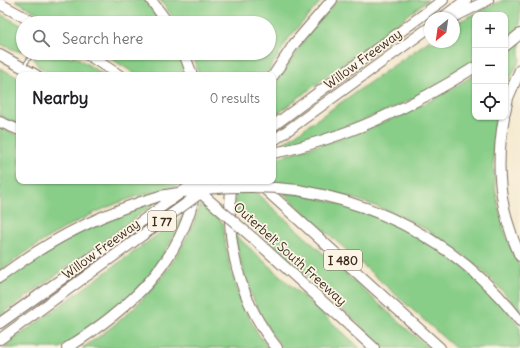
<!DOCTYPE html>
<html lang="en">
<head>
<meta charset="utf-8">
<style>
  :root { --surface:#fff; --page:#f6f6f6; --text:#202124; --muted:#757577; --line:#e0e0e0 }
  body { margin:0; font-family:Delius,sans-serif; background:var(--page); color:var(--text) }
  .controls { position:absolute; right:12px; top:12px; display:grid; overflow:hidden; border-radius:8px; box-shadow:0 1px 3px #0004 }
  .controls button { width:36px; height:36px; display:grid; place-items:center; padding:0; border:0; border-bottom:1px solid var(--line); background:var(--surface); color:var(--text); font:20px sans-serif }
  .compass { position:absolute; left:424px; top:12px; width:36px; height:36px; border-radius:50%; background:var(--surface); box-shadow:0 1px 3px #0004; rotate:209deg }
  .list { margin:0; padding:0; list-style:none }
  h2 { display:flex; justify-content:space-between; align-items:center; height:52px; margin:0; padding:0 16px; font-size:17px }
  h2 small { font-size:13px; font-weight:400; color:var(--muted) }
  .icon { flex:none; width:22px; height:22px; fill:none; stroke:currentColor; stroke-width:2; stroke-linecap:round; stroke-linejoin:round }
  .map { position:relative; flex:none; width:520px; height:348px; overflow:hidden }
  .search { position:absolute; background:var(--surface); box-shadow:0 1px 3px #0004; left:16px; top:16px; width:260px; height:44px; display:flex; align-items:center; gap:10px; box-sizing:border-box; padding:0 14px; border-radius:22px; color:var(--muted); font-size:15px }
  .panel { position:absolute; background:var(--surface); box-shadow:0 1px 3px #0004; left:16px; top:72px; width:260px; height:112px; border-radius:8px }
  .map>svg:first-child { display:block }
</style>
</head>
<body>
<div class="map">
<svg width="520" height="348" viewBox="0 0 520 348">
  <rect width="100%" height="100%" fill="#fcf5e5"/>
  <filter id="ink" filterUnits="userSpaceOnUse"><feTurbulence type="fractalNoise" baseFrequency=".025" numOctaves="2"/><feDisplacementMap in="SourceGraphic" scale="8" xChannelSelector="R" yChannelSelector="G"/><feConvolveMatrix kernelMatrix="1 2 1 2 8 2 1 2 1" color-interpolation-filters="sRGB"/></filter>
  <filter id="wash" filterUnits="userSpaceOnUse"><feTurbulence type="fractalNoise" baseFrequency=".012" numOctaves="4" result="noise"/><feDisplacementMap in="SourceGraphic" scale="16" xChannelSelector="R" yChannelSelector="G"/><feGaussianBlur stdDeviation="0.9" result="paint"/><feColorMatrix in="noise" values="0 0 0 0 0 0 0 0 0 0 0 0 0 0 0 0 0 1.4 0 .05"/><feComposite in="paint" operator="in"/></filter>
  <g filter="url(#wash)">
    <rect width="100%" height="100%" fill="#f5ead1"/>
    <path fill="#89ce88" stroke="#627c53" d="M15,0H144L163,23H55Z
      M160,0H322L289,38L266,75H199L192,53H269V23H177Z
      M338,0H428L273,117V87L311,30Z
      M503,0H520V29L505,41V15H475V63C462,71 450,80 436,87C387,114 334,132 280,148L282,144L430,40V42H454V24Z
      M0,14L23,26V51H17L0,44Z
      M520,42V60L512,75L505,94V53Z
      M35,53H63L71,58L73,55L104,75H52L39,67L34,60Z
      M102,53H180L189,75H137Z
      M0,68L19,78V125L0,116Z
      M475,74V117H499C489,154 494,199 506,235C510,246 516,255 519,266C520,277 520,299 520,312C458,232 372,193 273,183L271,181H273V158C285,156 298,151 311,147C368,131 425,108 475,74Z
      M0,128L19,136V181H172L179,186C163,190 150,193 135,197C86,213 41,240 0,271Z
      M253,190L428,348H385L234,209L236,191Z
      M283,193L301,194L362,209L399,225L457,261L498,299L520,327V348H455Z
      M157,202L0,316V282L5,278L83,227L137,206Z
      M201,203L223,223C227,269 241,311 268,348H82C137,313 180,266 201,203Z
      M183,216L176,233L159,261L143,283L128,298L77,337L60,348H2Z
      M234,234L360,348H283C255,316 243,275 234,234Z"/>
  </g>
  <g filter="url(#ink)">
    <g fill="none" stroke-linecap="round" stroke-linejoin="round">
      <defs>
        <path id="service" d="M24,66L33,53"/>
        <path id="motorway" d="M151,0L168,23
          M0,4L35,23
          M442,18L466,0
          M452,18L488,0
          M505,46L520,34
          M85,53L119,75
          M184,53L192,75
          M0,55L36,75
          M273,76L294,44L332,0
          M505,112L508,98L520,70
          M504,117C495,167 499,209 520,256
          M0,122L19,130
          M273,126L443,0
          M273,141L430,27
          M273,153C342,140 416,105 475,67
          M232,181C224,240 239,301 277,348
          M256,181L440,348
          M298,190C389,206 463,248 520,321
          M253,238L374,348
          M0,277C49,240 101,213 160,196
          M0,323L98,253
          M0,339L107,261
          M67,348C127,310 180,265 195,192"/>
      </defs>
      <use href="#service" stroke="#7c6d5d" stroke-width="4.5"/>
      <use href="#motorway" stroke="#7c6d5d" stroke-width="12"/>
      <use href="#service" stroke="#fff" stroke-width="2.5"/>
      <use href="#motorway" stroke="#fff" stroke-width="10"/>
      <defs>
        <path id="motorway-bridge" d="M196,189L253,238
          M160,196C208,187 249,184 298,190
          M98,253L197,181
          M107,261L206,189"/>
      </defs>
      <use href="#motorway-bridge" stroke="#7c6d5d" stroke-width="12" stroke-linecap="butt"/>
      <use href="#motorway-bridge" stroke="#fff" stroke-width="10"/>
    </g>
  </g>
  <g text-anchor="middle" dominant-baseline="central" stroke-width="3.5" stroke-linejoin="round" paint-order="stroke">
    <g fill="#fcf5e5" stroke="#75675a" stroke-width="1">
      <rect x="148" y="211" width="28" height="20" rx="3"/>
      <rect x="324" y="250" width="38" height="20" rx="3"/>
    </g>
    <g font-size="12" font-weight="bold" fill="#3b2a1e">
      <text x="162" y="221">I 77</text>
      <text x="343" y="260">I 480</text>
    </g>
    <g font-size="13" fill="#3b2a1e" stroke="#fcf5e5">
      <text transform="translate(363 59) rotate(-36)">Willow Freeway</text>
      <text transform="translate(101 249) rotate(-36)">Willow Freeway</text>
      <text transform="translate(290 254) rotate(42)">Outerbelt South Freeway</text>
    </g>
  </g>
</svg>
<div class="controls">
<button>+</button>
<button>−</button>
<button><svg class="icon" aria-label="locate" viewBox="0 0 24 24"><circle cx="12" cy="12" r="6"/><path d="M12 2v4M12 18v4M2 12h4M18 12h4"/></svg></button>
</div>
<svg class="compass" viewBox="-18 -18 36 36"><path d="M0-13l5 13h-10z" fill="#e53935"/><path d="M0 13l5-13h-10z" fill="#757577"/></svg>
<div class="search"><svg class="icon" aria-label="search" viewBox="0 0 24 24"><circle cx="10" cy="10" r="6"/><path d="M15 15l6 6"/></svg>Search here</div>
<section class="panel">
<h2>Nearby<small>0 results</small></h2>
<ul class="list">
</ul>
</section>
</div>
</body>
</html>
